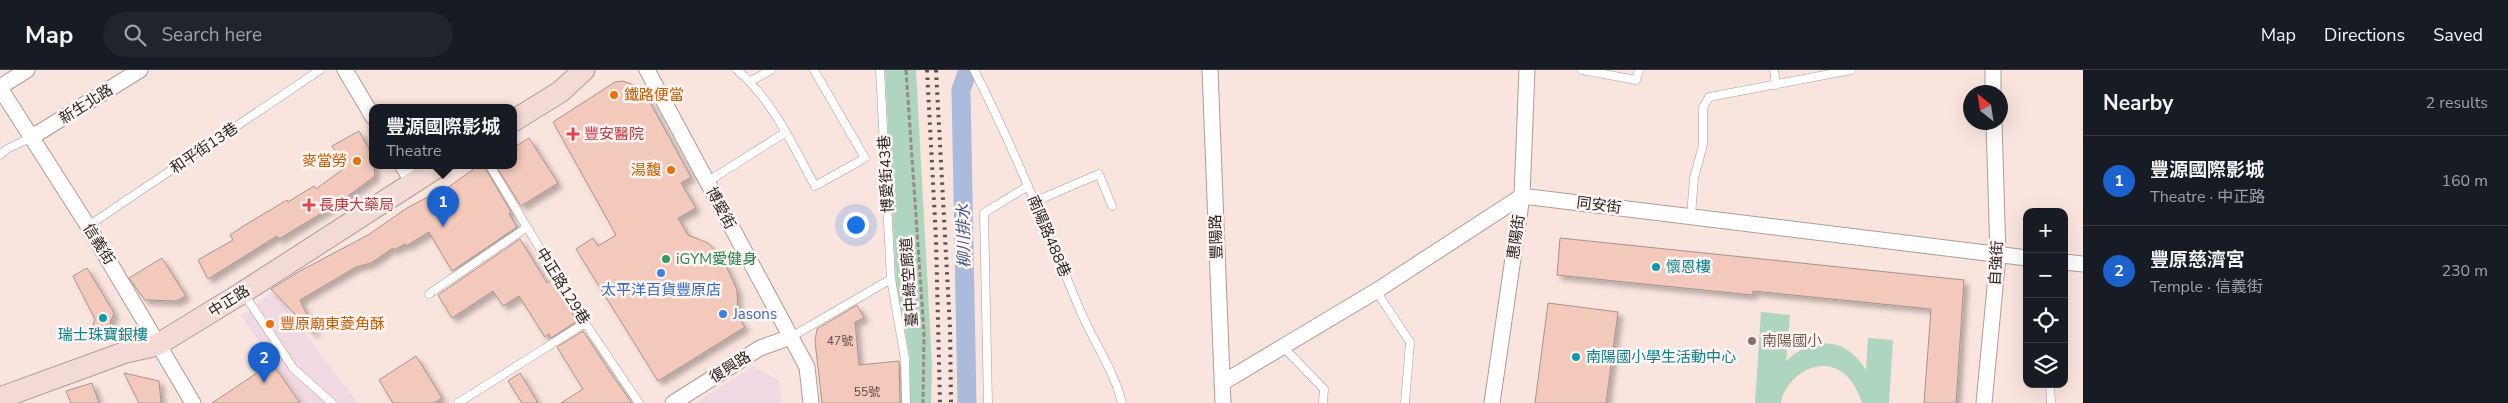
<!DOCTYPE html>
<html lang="en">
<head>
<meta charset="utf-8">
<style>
  :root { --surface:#171b24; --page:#20242c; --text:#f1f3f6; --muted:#9ea1a6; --line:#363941; --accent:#1c62cd }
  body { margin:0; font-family:"Nunito Sans","Noto Sans TC",sans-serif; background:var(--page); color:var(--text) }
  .controls { position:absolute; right:15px; bottom:15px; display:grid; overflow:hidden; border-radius:10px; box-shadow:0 5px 20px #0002 }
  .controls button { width:45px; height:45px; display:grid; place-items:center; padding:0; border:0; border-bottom:1px solid var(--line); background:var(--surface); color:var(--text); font:25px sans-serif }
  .compass { position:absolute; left:1963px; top:15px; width:45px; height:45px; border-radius:50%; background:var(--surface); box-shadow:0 5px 20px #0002; rotate:330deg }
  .you { position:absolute; left:855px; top:154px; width:18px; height:18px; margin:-12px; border:4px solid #fff; border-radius:50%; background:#1a73e8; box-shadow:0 0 0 8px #1a73e833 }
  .badge { display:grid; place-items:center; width:32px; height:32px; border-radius:50%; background:var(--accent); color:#fff; font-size:16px; font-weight:700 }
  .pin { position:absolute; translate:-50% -41px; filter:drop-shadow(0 1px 2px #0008) }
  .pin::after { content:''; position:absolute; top:26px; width:18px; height:15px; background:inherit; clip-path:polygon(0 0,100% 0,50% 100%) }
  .popup { position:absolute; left:369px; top:34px; width:148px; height:65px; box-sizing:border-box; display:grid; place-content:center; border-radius:10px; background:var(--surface); filter:drop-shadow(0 1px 4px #0005); font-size:16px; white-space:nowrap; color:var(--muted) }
  .popup b { font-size:19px; color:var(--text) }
  .popup::after { content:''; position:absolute; left:50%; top:100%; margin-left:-10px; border:10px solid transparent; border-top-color:var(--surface) }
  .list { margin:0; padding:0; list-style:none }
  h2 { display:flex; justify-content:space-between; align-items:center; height:65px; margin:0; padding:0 20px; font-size:21px }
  h2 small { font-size:16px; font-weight:400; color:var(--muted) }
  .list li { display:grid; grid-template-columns:32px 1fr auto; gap:15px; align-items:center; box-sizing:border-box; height:90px; padding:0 20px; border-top:1px solid var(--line) }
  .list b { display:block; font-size:19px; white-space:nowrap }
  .list p { margin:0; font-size:16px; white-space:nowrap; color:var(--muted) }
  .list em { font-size:16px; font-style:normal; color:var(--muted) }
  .icon { flex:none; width:28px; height:28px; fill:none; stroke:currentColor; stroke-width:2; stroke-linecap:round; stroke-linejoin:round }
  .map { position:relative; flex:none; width:2083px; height:333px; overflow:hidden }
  header { display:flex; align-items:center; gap:30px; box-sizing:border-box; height:70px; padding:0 25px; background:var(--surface); border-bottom:1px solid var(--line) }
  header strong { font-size:24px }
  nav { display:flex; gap:28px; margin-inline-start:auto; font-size:18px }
  .search { width:350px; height:45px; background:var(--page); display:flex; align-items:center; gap:12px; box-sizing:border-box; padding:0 18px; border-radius:28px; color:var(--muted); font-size:19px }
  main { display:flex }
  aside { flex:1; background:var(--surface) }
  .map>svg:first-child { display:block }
</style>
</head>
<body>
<header>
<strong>Map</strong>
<div class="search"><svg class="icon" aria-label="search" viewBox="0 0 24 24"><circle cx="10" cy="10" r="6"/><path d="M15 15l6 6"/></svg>Search here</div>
<nav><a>Map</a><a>Directions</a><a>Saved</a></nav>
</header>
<main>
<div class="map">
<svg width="2083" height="333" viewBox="0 0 2083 333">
  <defs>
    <filter id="shadow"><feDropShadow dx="4.5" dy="4.5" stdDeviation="2.5" flood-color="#0004"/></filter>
  </defs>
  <rect width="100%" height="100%" fill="#fae5de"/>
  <path fill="#f1d9e3" d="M273,221L325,290L358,333H304L241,246Z
    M754,296L779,311L782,333H695Z"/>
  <path fill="#aed5bf" d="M885,0H916L932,295L931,333H910V288L896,213Z
    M1761,242L1790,245L1786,291C1814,265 1846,267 1866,300L1868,268L1893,270L1889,333H1862C1858,320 1850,305 1837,299C1813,288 1785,309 1781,333H1755Z"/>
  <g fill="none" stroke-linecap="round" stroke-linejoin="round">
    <path stroke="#aabbdc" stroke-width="19" d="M967,333L961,20L968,0"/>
  </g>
  <path fill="#f2c9bb" stroke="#a7948e" filter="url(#shadow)" d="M623,11L642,18L691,107L681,113L696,138L678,148L688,165L708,173L723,189L737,220L738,247L745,257L658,311L576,179L593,168L598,176L616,165L553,52L615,12Z
    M359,61L373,86L375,106L340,132L279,169L277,166L208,209L198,190L233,170L230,165L245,155L287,130L288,132L314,116L316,119L346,97L332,76Z
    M529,68L558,113L521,136L496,96H513V78Z
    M478,96H484L511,142L509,144L517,157L452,201L429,162L406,176L405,174L394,180L393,178L371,193L356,197L300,230L315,261L313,263L271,219L300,201L368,165L407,138L439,121L440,123Z
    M1560,168L1964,210L1956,333H1924L1931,239L1753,221L1752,225L1557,205Z
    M520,169L547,213L552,209L577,251L551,268L549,264L545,267L519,226L503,236L493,221L452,248L438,225Z
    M162,188L186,226L176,231L145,230L129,208Z
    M87,198L114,243L106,264L93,255L95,249L73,206Z
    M1548,233L1618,242L1606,333H1535Z
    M857,235L864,248L855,252L859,295L899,291L900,333H822L815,271L817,259Z
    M583,261L610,302L632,333H561L583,319L557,277Z
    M416,286L442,328L434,333H393L379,310Z
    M272,293L300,333H212Z
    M124,303L159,311L161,333H139Z
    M520,303L538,333H522L508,311Z
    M92,313L99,333H71L66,321Z"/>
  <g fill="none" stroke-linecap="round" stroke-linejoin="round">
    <defs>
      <path id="lane" d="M737,0C772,29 793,76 815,116L865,88L814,0
        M974,0C1014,78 1046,159 1080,240C1093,271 1114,300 1122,333
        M1582,0L1636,10L1639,0
        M1774,0L1776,15
        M751,11L771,0
        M0,85L7,79L32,67
        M490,96L585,253L639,333
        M707,112L786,62
        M1036,131L1099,104L1112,136
        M1691,145L1694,108L1703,75V38L1709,27L1851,0
        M88,156L320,0
        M891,209L905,289L906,333
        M1376,221L1410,272L1405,333
        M244,224L293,298L332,333
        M429,224L526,158
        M791,267L891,209L880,0
        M1283,277L1324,319L1323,333
        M2050,314L2051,333
        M458,333L585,253
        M988,333L984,143L1028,116"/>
      <path id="street" d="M345,0L373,47
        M647,0L807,297L811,333
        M1210,0L1223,333
        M1993,0V22
        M0,17L27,0
        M0,18L88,156L193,333
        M32,67L140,0
        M403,96L413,113
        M2064,192L2083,194
        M1222,313L1376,221L1522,126L2027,188
        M673,333L760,278L791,267
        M1492,333L1522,126L1527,0
        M1984,333L1998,186L1994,52"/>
      <path id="secondary" d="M513,51L560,22L584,0
        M0,328L126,282L157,275L242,223L439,96"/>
    </defs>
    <use href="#lane" stroke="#af9c95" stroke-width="9"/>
    <use href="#street" stroke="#af9c95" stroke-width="17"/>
    <use href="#secondary" stroke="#af9c95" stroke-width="23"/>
    <path stroke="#988a85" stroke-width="3" stroke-dasharray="5 2.5" stroke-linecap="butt" d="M906,0L924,263L923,333"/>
    <use href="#lane" stroke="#fff" stroke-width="8"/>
    <use href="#street" stroke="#fff" stroke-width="15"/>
    <use href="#secondary" stroke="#f3dad4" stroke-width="21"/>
    <path stroke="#5e534f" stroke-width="4" stroke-dasharray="2.5 5" stroke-linecap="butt" d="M927,0L936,169L940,333
      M936,0L950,258L951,333"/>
  </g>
  <g fill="#e8710a" stroke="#fef5f3" stroke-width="2">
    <circle cx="614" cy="25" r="5"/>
    <circle cx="357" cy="91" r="5"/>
    <circle cx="671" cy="100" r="5"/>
    <circle cx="270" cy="254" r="5"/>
  </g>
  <g fill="#e0444e" stroke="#fef5f3" stroke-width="2">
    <path d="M570.5 56.5h5v5h5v5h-5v5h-5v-5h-5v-5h5z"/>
    <path d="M306.5 127.5h5v5h5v5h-5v5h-5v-5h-5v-5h5z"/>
  </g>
  <circle fill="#2e9e5b" stroke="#fef5f3" stroke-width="2" cx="666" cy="189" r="5"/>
  <g fill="#0f9aa8" stroke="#fef5f3" stroke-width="2">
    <circle cx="1656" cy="197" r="5"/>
    <circle cx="103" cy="248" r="5"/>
    <circle cx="1576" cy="287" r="5"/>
  </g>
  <g fill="#3f7fe0" stroke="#fef5f3" stroke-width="2">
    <circle cx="661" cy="203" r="5"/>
    <circle cx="723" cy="244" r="5"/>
  </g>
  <circle fill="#8d6e63" stroke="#fef5f3" stroke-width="2" cx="1752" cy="271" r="5"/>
  <g text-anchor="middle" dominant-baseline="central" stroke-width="5" stroke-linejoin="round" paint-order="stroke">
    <g font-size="12" fill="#5d4d48">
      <text x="840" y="271">47號</text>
      <text x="867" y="322">55號</text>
    </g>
    <g font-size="15" fill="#c56008" stroke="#fef5f3" text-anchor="start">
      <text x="624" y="25">鐵路便當</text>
      <text x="347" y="91" text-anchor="end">麥當勞</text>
      <text x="661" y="100" text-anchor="end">湯馥</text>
      <text x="280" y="254">豐原廟東菱角酥</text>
    </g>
    <g font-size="15" fill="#2b2421" stroke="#fef5f3">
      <text transform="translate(86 34) rotate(-32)">新生北路</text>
      <text transform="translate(204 78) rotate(-34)">和平街13巷</text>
      <text transform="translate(886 104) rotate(-93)">博愛街43巷</text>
      <text transform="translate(1599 135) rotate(7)">同安街</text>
      <text transform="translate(721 138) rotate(62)">博愛街</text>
      <text transform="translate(1049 166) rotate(67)">南陽路488巷</text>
      <text transform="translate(1216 167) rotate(-92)">豐陽路</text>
      <text transform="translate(1516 167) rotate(-82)">惠陽街</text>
      <text transform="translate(99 174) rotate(58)">信義街</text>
      <text transform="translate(1996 193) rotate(-87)">自強街</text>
      <text transform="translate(909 212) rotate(-94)">臺中綠空廊道</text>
      <text transform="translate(563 216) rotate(58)">中正路129巷</text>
      <text transform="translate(229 231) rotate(-32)">中正路</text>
      <text transform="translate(730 297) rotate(-32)">復興路</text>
    </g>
    <g font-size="15" fill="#be3a42" stroke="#fef5f3" text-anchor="start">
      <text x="584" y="64">豐安醫院</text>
      <text x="319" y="135">長庚大藥局</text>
    </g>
    <g font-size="15" fill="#27864d" stroke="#fef5f3" text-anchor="start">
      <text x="676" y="189">iGYM愛健身</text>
    </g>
    <g font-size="15" fill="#0d838f" stroke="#fef5f3" text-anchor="start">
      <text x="1666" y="197">懷恩樓</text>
      <text x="103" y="265" text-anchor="middle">瑞士珠寶銀樓</text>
      <text x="1586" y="287">南陽國小學生活動中心</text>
    </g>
    <g font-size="15" fill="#366cbe" stroke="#fef5f3">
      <text x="661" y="220">太平洋百貨豐原店</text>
      <text x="733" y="244" text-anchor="start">Jasons</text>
    </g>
    <g font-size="15" fill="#785e54" stroke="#fef5f3" text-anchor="start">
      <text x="1762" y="271">南陽國小</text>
    </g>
    <g font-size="16" font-style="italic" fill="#3e5583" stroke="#fef5f3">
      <text transform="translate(964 166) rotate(-91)">柳川排水</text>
    </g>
  </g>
</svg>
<div class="controls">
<button>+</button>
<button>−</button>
<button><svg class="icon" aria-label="locate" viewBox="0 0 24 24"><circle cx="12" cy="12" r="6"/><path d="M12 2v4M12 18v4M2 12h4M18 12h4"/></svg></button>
<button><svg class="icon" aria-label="layers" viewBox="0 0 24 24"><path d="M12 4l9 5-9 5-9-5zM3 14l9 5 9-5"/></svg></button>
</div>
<svg class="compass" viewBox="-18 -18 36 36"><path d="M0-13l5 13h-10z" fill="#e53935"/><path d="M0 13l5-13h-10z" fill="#9ea1a6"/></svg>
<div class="you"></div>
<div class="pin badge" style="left:443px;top:157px">1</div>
<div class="popup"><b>豐源國際影城</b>Theatre</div>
<div class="pin badge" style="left:264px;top:313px">2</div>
</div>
<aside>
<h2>Nearby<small>2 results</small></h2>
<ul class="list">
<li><span class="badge">1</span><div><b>豐源國際影城</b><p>Theatre · 中正路</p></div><em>160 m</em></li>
<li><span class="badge">2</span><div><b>豐原慈濟宮</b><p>Temple · 信義街</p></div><em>230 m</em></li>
</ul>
</aside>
</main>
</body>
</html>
